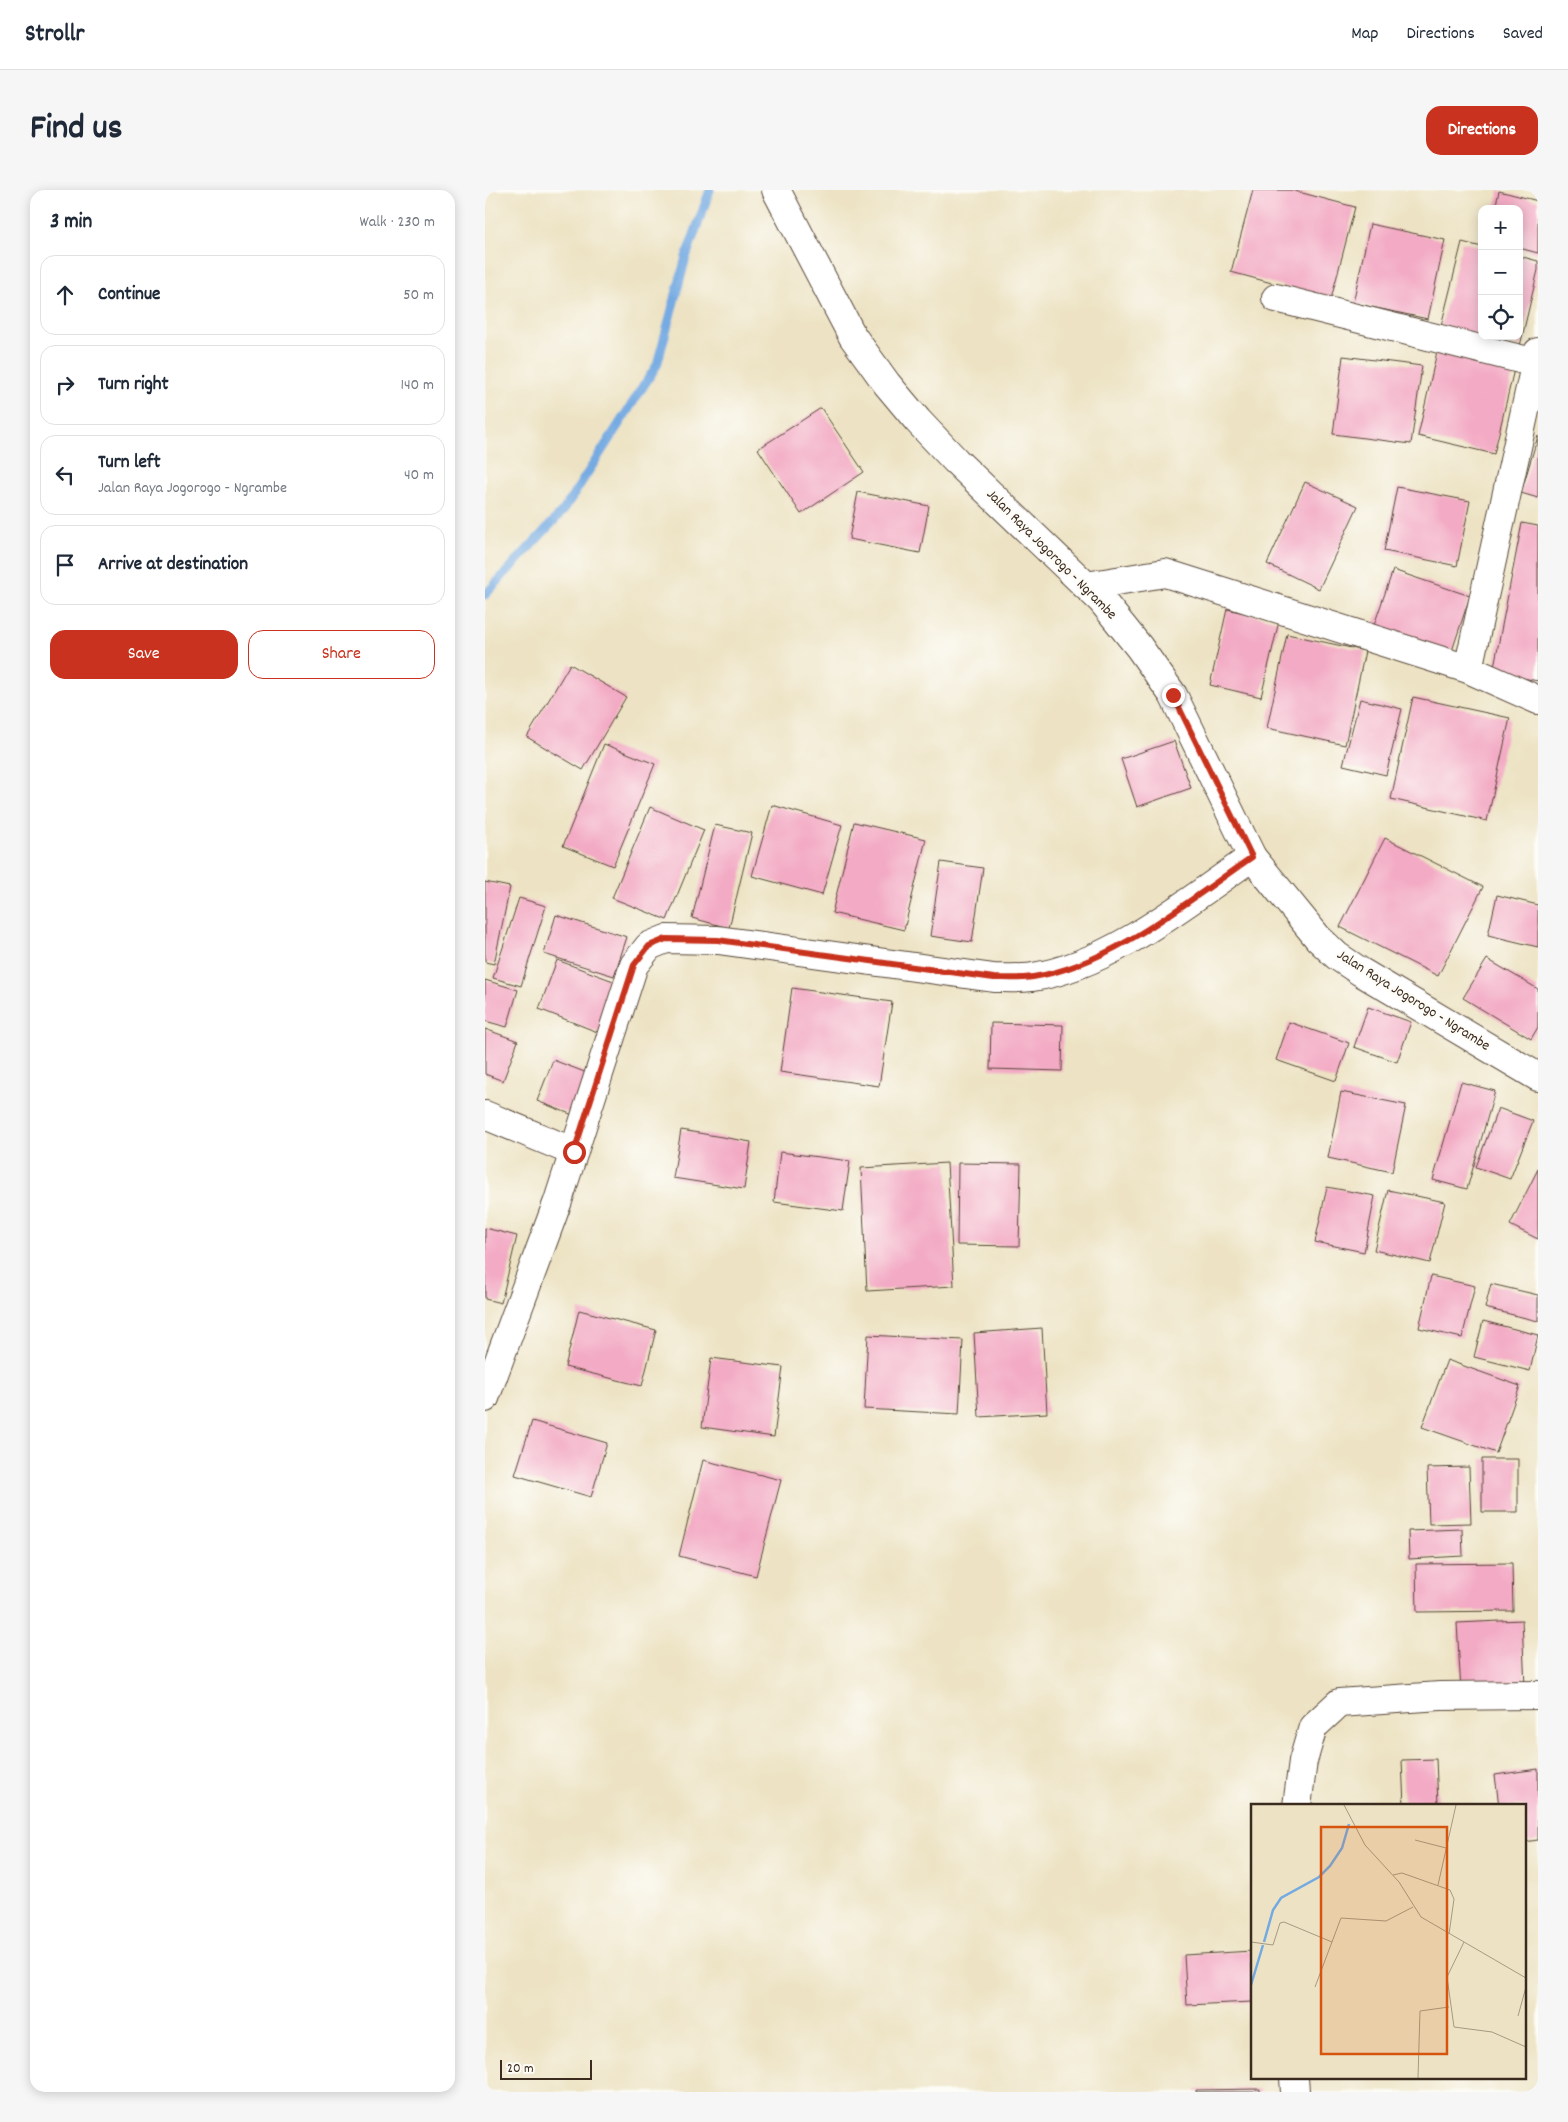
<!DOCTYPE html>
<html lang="en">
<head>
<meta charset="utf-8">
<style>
  :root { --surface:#fff; --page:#f6f6f7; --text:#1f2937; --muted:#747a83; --line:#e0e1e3; --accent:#c8321e }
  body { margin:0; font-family:Dekko,sans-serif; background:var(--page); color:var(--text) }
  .controls { position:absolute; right:15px; top:15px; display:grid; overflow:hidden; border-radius:10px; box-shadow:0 2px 12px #0003 }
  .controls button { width:45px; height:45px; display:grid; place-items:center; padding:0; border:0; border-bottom:1px solid var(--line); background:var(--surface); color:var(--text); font:25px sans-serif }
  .scale { position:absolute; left:15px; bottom:12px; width:92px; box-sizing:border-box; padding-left:5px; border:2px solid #3b2a1e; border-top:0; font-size:14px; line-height:18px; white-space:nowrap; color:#3b2a1e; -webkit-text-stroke:4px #fdfcf7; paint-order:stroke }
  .stop { position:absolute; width:15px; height:15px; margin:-11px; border:4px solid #c8321e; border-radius:50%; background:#fff }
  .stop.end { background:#c8321e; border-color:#fff; box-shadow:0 1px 5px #0008 }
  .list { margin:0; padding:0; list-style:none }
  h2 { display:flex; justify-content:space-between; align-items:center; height:65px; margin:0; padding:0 20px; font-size:21px }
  h2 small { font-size:16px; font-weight:400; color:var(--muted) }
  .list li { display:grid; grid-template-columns:32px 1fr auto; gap:15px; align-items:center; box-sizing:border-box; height:80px; margin:0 10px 10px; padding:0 10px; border:1px solid var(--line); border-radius:15px }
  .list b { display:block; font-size:19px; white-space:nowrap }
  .list p { margin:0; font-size:16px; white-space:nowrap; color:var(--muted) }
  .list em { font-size:16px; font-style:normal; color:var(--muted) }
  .actions { display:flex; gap:10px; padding:15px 20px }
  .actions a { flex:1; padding:11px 0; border:1px solid var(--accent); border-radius:15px; text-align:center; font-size:18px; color:var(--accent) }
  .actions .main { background:var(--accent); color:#fff }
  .icon { flex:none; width:28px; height:28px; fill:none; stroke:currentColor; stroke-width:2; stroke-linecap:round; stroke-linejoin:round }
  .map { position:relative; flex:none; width:1053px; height:1902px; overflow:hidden; border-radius:15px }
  header { display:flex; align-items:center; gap:30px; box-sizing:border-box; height:70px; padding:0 25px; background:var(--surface); border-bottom:1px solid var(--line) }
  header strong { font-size:24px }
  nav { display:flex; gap:28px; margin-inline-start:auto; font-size:18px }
  .intro { display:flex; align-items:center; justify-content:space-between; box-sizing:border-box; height:120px; padding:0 30px }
  h1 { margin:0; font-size:35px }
  .button { padding:12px 22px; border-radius:15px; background:var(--accent); color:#fff; font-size:18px; font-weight:700 }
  main { display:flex; gap:30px; padding:0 30px }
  aside { flex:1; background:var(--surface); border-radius:15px; box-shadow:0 2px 12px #0003 }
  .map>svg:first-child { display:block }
</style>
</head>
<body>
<header>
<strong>Strollr</strong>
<nav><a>Map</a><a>Directions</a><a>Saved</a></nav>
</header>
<div class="intro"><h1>Find us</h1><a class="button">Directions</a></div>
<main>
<aside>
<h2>3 min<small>Walk · 230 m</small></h2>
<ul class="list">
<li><svg class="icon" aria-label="ahead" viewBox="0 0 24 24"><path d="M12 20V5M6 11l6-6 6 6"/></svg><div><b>Continue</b></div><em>50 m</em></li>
<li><svg class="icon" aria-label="right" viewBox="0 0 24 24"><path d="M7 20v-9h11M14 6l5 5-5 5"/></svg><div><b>Turn right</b></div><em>140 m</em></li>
<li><svg class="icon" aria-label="left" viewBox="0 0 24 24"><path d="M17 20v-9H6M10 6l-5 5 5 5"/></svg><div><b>Turn left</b><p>Jalan Raya Jogorogo - Ngrambe</p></div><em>40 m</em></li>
<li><svg class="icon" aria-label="arrive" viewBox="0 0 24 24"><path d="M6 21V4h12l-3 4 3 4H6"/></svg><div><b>Arrive at destination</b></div></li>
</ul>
<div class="actions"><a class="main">Save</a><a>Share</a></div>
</aside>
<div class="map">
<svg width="1053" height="1902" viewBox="0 0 1053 1902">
  <rect width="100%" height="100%" fill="#fdfcf7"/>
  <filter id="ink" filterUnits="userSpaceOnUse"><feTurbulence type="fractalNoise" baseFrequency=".02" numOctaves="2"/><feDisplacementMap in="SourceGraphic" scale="10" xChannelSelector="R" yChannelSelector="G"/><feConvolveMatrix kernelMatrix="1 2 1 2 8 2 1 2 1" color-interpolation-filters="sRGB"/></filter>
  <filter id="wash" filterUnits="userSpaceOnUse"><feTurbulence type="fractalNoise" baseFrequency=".0096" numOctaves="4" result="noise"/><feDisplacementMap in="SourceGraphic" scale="20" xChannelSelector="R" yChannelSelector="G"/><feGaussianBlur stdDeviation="1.12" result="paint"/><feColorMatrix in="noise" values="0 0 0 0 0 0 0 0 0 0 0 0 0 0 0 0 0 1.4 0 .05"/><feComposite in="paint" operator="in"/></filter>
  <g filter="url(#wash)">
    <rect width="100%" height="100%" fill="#ede3c4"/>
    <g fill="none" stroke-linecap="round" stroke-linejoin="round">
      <path stroke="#74aae2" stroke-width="9" d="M0,405L78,321L172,175L201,67L225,0"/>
    </g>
    <g id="blocks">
      <path fill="#f3aac4" d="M768,0H806L870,17L846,109L746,82Z
        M1014,1L1053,11V63L1034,58V19H1010Z
        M885,34L960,50L943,129L868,113Z
        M977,52L997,57V146L956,136Z
        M1034,66L1053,71V80L1035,156L1000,146H1034Z
        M953,157L1030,175L1009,264L933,246Z
        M858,166L937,176L926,254L848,244Z
        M336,218L379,282L316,324L273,259Z
        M1053,246V308L1036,303Z
        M820,292L873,316L834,399L782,374Z
        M912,297L985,311L972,376L899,361Z
        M373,302L444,316L435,363L364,349Z
        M1037,333L1053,336V491L1008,482Z
        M908,380L985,406L966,464L888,438Z
        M742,419L794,431L776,507L725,495Z
        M802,444L880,461L860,555L782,538Z
        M85,474L141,507L98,580L42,547Z
        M928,507L1025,528L1002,631L906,609Z
        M875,509L917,519L901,585L858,575Z
        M689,551L706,598L652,617L636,569Z
        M119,554L170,574L128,676L78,656Z
        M287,615L357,635L337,705L267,686Z
        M165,617L219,640L182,730L127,708Z
        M369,632L441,649L419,740L347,723Z
        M230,635L267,643L244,738L207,728Z
        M900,648L998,697L953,786L855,737Z
        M456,672L498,678L487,752L445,746Z
        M0,692L25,697L9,774L0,772Z
        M1012,705L1053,715V757L1003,745Z
        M34,708L61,716L36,796L8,788Z
        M71,725L142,747L129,786L59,764Z
        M1002,769L1053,799V837L1046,849L978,808Z
        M72,770L139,795L120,845L54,819Z
        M0,790L33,800L22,837L0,831Z
        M307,798L407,812L394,896L295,882Z
        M883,817L926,832L912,872L869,857Z
        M804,832L864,853L851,891L791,870Z
        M506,833L578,835L577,881L505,879Z
        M0,839L33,851L18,891L0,884Z
        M68,870L110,886L93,927L52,911Z
        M976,892L1010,901L982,999L948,990Z
        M856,902L921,915L907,982L843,968Z
        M1013,918L1048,931L1025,989L991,977Z
        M196,940L266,952L259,999L188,988Z
        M295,962L365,971L358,1021L289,1012Z
        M462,973L469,1096L382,1101L376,978Z
        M473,973L536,974L534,1056L472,1055Z
        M1053,979V1049L1025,1035Z
        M842,997L890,1006L879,1062L830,1052Z
        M903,1000L960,1012L945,1073L889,1060Z
        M0,1038L32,1046L16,1113L0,1109Z
        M946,1086L990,1096L977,1148L934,1138Z
        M1006,1094L1053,1105V1131L1000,1118Z
        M94,1120L171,1140L157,1196L80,1177Z
        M998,1131L1053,1145L1045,1181L989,1167Z
        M557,1138L562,1223L494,1227L489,1143Z
        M383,1145L478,1150L474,1224L379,1219Z
        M226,1168L298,1177L289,1247L217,1237Z
        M962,1170L1035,1196L1011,1263L937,1237Z
        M47,1231L122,1253L106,1307L30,1285Z
        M997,1269H1033V1322H997Z
        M218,1270L296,1290L271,1386L194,1366Z
        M984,1277L986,1333L944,1334L942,1278Z
        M977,1339L978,1366L924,1369L923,1341Z
        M1027,1373L1028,1421L932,1422L931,1374Z
        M1037,1430L1040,1497L976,1501L972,1433Z
        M951,1569L953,1615L919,1616L917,1570Z
        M1053,1579V1650L1039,1652V1616H1014L1010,1585Z
        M767,1761V1812L702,1815L699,1765Z
        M775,1899V1902H711V1900Z"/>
    </g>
  </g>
  <g filter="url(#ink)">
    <use href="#blocks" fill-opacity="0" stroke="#564637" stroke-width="1"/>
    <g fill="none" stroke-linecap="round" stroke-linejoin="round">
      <defs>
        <path id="street" d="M791,108L1051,173
          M601,396L680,383L983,479L1053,510
          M983,479L1053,162
          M0,925L89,962
          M0,1208L73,1011L149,775L164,756L181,749L233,750L509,788C522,788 535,789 548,787C626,775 703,711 767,667
          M812,1616L818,1571L828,1537L854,1513L955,1506L1053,1505
          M809,1888L810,1902"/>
        <path id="secondary" d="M291,0L368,147L402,194L433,231L471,271L617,411L654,457L688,505L767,667L833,748L852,766L876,782L1053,887"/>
      </defs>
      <use href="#street" stroke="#564637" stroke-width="30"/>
      <use href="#secondary" stroke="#564637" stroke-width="30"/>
      <use href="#street" stroke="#fff" stroke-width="28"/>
      <use href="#secondary" stroke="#fff" stroke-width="28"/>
    </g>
  </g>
  <g fill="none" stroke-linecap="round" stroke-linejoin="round" filter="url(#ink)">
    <path stroke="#c8321e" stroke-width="6" d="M89,962L149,775L164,756L181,749L233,750L509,788C522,788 535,789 548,787C626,775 703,711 767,667L688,505"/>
  </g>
  <g text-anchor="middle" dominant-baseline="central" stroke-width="4.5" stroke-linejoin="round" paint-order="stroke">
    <g font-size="15" fill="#3b2a1e" stroke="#fdfcf7">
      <text transform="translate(566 365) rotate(45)">Jalan Raya Jogorogo - Ngrambe</text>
      <text transform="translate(928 811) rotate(32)">Jalan Raya Jogorogo - Ngrambe</text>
    </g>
  </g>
  <g transform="translate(766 1614)">
    <rect width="275" height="275" fill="#ede3c4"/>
    <path fill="none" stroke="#74aae2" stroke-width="2.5" d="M13,138L22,106L30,94L68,73L79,62L91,44L98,20M0,181L12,141"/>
    <path fill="none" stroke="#a69982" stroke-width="1" d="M93,1L114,41L148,78L170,113L275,174M164,36L195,44M142,71L151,69L199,86L203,95L198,130M187,81L205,1M0,138L22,141L29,119L33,118L81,138M213,138L196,173L203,223L241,228L275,243M64,183L90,114L135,117L162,103M267,212L275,183M167,274L169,207L198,203"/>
    <path fill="#d7540e" fill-opacity="0.15" stroke="#d7540e" stroke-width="2.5" d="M70,23H196V250H70Z"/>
    <rect width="275" height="275" fill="none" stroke="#3b2a1e" stroke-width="2.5"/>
  </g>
</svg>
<div class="controls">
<button>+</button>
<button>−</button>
<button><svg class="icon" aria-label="locate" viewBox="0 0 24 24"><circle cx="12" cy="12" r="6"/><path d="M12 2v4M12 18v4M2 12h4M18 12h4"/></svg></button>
</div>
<div class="scale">20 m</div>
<div class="stop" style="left:89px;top:962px"></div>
<div class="stop end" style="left:688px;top:505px"></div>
</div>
</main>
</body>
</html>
